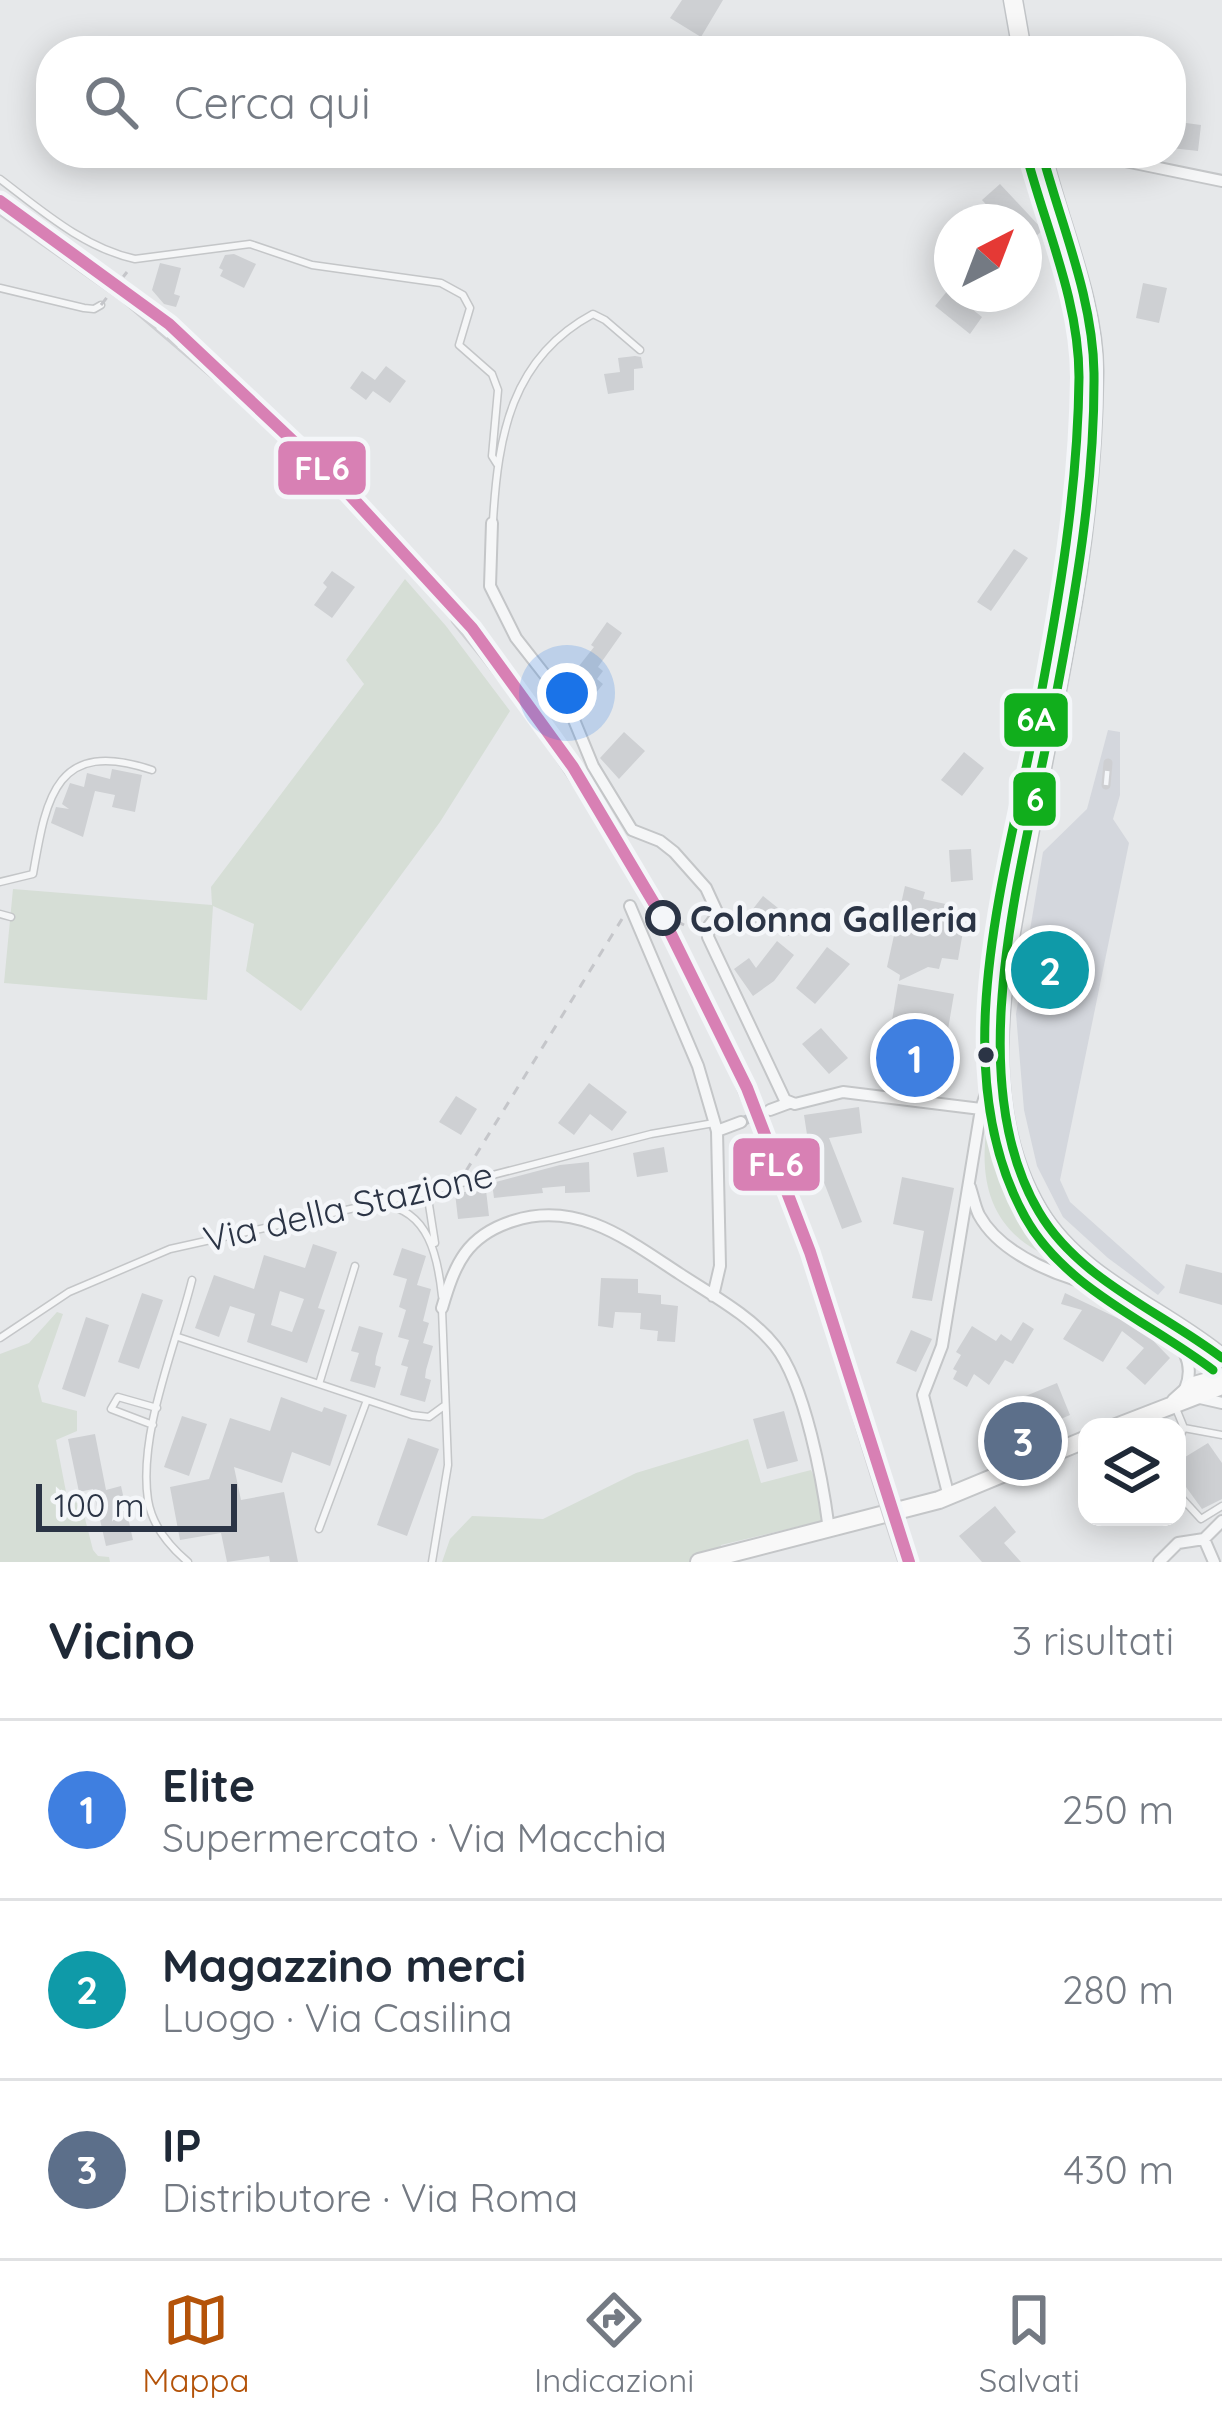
<!DOCTYPE html>
<html lang="it">
<head>
<meta charset="utf-8">
<style>
  :root { --surface:#fff; --page:#f6f6f7; --text:#1f2937; --muted:#747a83; --line:#e0e1e3; --accent:#b45309 }
  body { margin:0; font-family:Quicksand,sans-serif; background:var(--page); color:var(--text) }
  .controls { position:absolute; right:36px; bottom:36px; display:grid; overflow:hidden; border-radius:24px; box-shadow:0 6px 30px #0003 }
  .controls button { width:108px; height:108px; display:grid; place-items:center; padding:0; border:0; border-bottom:3px solid var(--line); background:var(--surface); color:var(--text); font:60px sans-serif }
  .compass { position:absolute; left:934px; top:204px; width:108px; height:108px; border-radius:50%; background:var(--surface); box-shadow:0 6px 30px #0003; rotate:42deg }
  .scale { position:absolute; left:36px; bottom:30px; width:201px; box-sizing:border-box; padding-left:12px; border:6px solid #2b3445; border-top:0; font-size:33px; line-height:42px; white-space:nowrap; color:#2b3445; -webkit-text-stroke:9px #f4f6f9; paint-order:stroke }
  .you { position:absolute; left:567px; top:693px; width:42px; height:42px; margin:-30px; border:9px solid #fff; border-radius:50%; background:#1a73e8; box-shadow:0 0 0 18px #1a73e833 }
  .badge { display:grid; place-items:center; width:78px; height:78px; border-radius:50%; background:var(--accent); color:#fff; font-size:39px; font-weight:700 }
  .pin { position:absolute; translate:-50% -50%; border:6px solid #fff; box-shadow:0 3px 12px #0006 }
  .list { margin:0; padding:0; list-style:none }
  h2 { display:flex; justify-content:space-between; align-items:center; height:156px; margin:0; padding:0 48px; font-size:51px }
  h2 small { font-size:39px; font-weight:400; color:var(--muted) }
  .list li { display:grid; grid-template-columns:78px 1fr auto; gap:36px; align-items:center; box-sizing:border-box; height:180px; padding:0 48px; border-top:3px solid var(--line) }
  .list b { display:block; font-size:45px; white-space:nowrap }
  .list p { margin:0; font-size:39px; white-space:nowrap; color:var(--muted) }
  .list em { font-size:39px; font-style:normal; color:var(--muted) }
  .icon { flex:none; width:66px; height:66px; fill:none; stroke:currentColor; stroke-width:2; stroke-linecap:round; stroke-linejoin:round }
  .map { position:relative; flex:none; width:1222px; height:1562px; overflow:hidden }
  .search { position:absolute; background:var(--surface); box-shadow:0 6px 30px #0003; left:36px; right:36px; top:36px; height:132px; display:flex; align-items:center; gap:30px; box-sizing:border-box; padding:0 42px; border-radius:48px; color:var(--muted); font-size:45px }
  .sheet { height:696px; background:var(--surface) }
  nav { display:flex; justify-content:space-around; align-items:center; box-sizing:border-box; height:168px; border-top:3px solid var(--line); background:var(--surface); font-size:33px; color:var(--muted) }
  nav a { display:grid; justify-items:center; gap:6px }
  nav .on { color:var(--accent) }
  .map>svg:first-child { display:block }
</style>
</head>
<body>
<div class="map">
<svg width="1222" height="1562" viewBox="0 0 1222 1562">
  <rect width="100%" height="100%" fill="#e6e8ea"/>
  <path fill="#d4d7dd" d="M1108,730L1120,732V795L1113,819L1129,843L1060,1180L1070,1202L1165,1287L1158,1295L1108,1258L1063,1217L1037,1166L1024,1110L1016,1014L1043,852L1087,809Z"/>
  <path fill="#d6ded6" d="M405,579L446,626L510,711L440,822L301,1011L246,971L254,924L213,906L207,1000L4,983L13,889L212,905L211,887L364,684L346,660Z
    M992,1108L1023,1203L1061,1257L1058,1260C1004,1241 981,1200 985,1144C986,1131 986,1118 992,1108Z
    M57,1312L63,1314L38,1386L42,1402L77,1411V1431L56,1440L67,1497L70,1502L81,1503L93,1550L98,1556L109,1557L110,1562H0V1354L29,1343Z
    M748,1439L761,1483L811,1470L819,1487L821,1521L721,1545L718,1562H442L450,1539L472,1516L543,1519L636,1473Z"/>
  <path fill="#ced0d3" fill-rule="evenodd" d="M682,0H723L701,37L670,18Z
    M1171,121L1201,125L1198,151L1171,148Z
    M1000,184L1043,230L1024,247V222H1002L982,200Z
    M234,254L256,264L244,288L220,276L223,270L219,268L225,255Z
    M160,263L181,268L174,294L180,296L176,307L164,304L152,290Z
    M1143,283L1167,288L1159,323L1136,318Z
    M948,290L982,317L970,334L935,306Z
    M635,356L641,357L643,368L634,369V390L608,394L604,374L620,372L618,358Z
    M386,366L406,381L390,403L373,391L366,400L350,388L362,371L375,380Z
    M1014,549L1028,558L991,611L977,602Z
    M332,571L355,587L332,618L314,605L327,587L323,583Z
    M607,622L622,633L598,667L603,671L597,679L603,684L591,699L568,680L594,647L591,645Z
    M624,732L645,751L619,779L600,758Z
    M964,752L984,768L962,796L941,780Z
    M112,769L142,775L135,812L112,807L115,795L95,791L83,837L51,823L56,807L69,809L62,804L70,783L84,787L87,773L110,779Z
    M971,849L973,880L951,882L949,850Z
    M905,886L925,892L923,899L950,905L948,918L965,920L958,960L942,958L939,969L928,967L899,981L900,975L887,967Z
    M763,896L798,924L789,936L766,918L755,933L742,923Z
    M777,941L794,955L774,981L753,996L734,969L749,958L756,968Z
    M827,947L850,964L815,1004L796,988Z
    M898,984L954,994L937,1094L881,1087Z
    M821,1028L848,1058L829,1074L802,1044Z
    M589,1083L627,1112L612,1131L590,1114L574,1135L558,1123Z
    M456,1096L477,1109L461,1135L439,1122Z
    M859,1107L862,1133L829,1138L862,1222L842,1229L808,1141L804,1115Z
    M664,1147L668,1172L637,1177L633,1153Z
    M589,1162L590,1192L565,1193V1186L542,1188L543,1193L494,1198L492,1183L560,1165Z
    M902,1177L954,1188L932,1301L912,1298L924,1231L893,1224Z
    M486,1190L489,1216L458,1219L455,1193Z
    M313,1244L337,1252L318,1308L325,1310L307,1363L247,1342L255,1314L230,1306L219,1337L195,1328L214,1275L254,1289L264,1255L305,1268ZM280,1291L304,1299L292,1332L271,1325Z
    M402,1248L426,1256L417,1285L431,1289L423,1321L429,1323L423,1343L433,1346L426,1370L425,1378L431,1380L425,1402L400,1395L408,1367L401,1365L409,1340L398,1337L406,1310L399,1307L407,1279L393,1275Z
    M1186,1264L1222,1273V1305L1179,1293Z
    M601,1278L638,1279V1293L661,1295V1304L678,1306L675,1342L657,1341L658,1331L640,1329L641,1313L615,1312L613,1328L598,1326Z
    M142,1293L163,1300L139,1369L118,1362Z
    M1065,1293L1130,1324L1133,1320L1170,1358L1145,1385L1126,1368L1144,1348L1122,1331L1103,1362L1063,1339L1082,1310L1061,1304Z
    M86,1317L109,1325L85,1397L62,1389Z
    M1023,1322L1034,1329L1013,1364L1005,1360L989,1385L974,1374L967,1387L953,1379L957,1371L953,1369L961,1355L956,1352L972,1326L996,1341L1001,1334L1011,1341Z
    M359,1326L383,1333L376,1357L375,1365L381,1367L375,1388L350,1381L359,1353L351,1351Z
    M911,1330L932,1339L916,1372L896,1363Z
    M1057,1383L1070,1415L1040,1428L1046,1442L1017,1454L1001,1455V1437L1031,1436L1016,1400Z
    M281,1397L322,1412L324,1407L347,1415L330,1466L292,1452L282,1483L234,1467L241,1500L284,1492L298,1562H270L269,1556L227,1562L221,1533L180,1540L170,1487L209,1479L230,1418L270,1431Z
    M784,1411L798,1461L767,1469L753,1419Z
    M182,1416L207,1424L189,1476L164,1467Z
    M95,1434L106,1490L121,1486L133,1540L106,1546L93,1489L79,1492L68,1439Z
    M408,1438L439,1449L407,1536L377,1525Z
    M1208,1443L1222,1463V1499L1202,1509L1186,1487L1177,1484V1462Z
    M995,1506L1016,1532L1004,1543L1021,1562H982L959,1536Z"/>
  <g fill="none" stroke-linecap="round" stroke-linejoin="round">
    <path stroke="#c1c4c9" stroke-width="10" stroke-dasharray="10 5" stroke-linecap="butt" d="M741,1122L770,1110"/>
    <defs>
      <path id="lane" d="M0,179C41,210 84,248 135,259L250,244L312,265L441,283L463,295L470,308L459,345L492,374L498,390L492,456L497,464
        M0,288L84,308L94,309L101,305
        M493,521C498,436 511,358 593,314L605,320L640,350
        M0,882L33,874C46,799 55,737 152,770
        M0,914L11,917
        M427,1192L435,1243
        M383,1205C429,1210 438,1258 442,1296
        M178,1337L412,1415L429,1417L444,1406
        M0,1338L69,1292L170,1249L427,1192L651,1134L714,1123
        M319,1384L355,1266
        M1175,1406L1184,1428L1222,1435
        M153,1425L111,1409L118,1397L157,1408
        M1177,1442L1184,1428
        M1177,1493L1201,1519L1222,1506
        M319,1529L367,1400
        M188,1562C169,1546 152,1525 148,1500C138,1433 176,1345 192,1280
        M432,1562L448,1465L442,1309"/>
      <path id="street" d="M1086,153L1222,181
        M492,523L490,586L516,638L567,703L593,766L632,830L660,841L674,852L706,888L718,914L709,926L708,937L785,1100L795,1104L843,1092L981,1109
        M630,906L698,1066L717,1131L720,1266L713,1296
        M770,1110L789,1103
        M717,1131L741,1122
        M970,1187C973,1196 975,1207 979,1215C1002,1257 1067,1281 1112,1288
        M442,1308C455,1264 466,1236 513,1221C578,1200 628,1240 680,1274C712,1295 751,1316 775,1346C805,1384 823,1482 829,1530
        M1161,1322C1179,1342 1197,1361 1185,1389
        M1200,1398L1222,1403
        M949,1497L923,1395L942,1346L981,1109L994,1068
        M1204,1539L1214,1562
        M1159,1562L1178,1543L1204,1539L1222,1521"/>
      <path id="secondary" d="M1175,1402L1194,1385L1222,1377
        M1116,1427L1222,1386
        M699,1562L939,1500L1087,1439"/>
      <path id="primary" d="M1013,0L1022,51
        M1042,153C1058,222 1095,303 1094,373C1093,460 1083,549 1067,635C1055,703 1041,772 1028,840C1006,960 971,1099 1039,1212C1081,1281 1163,1309 1222,1358"/>
    </defs>
    <use href="#lane" stroke="#c4c6c8" stroke-width="9"/>
    <use href="#street" stroke="#c4c6c8" stroke-width="14"/>
    <use href="#secondary" stroke="#c4c6c8" stroke-width="20"/>
    <use href="#primary" stroke="#c2c5c8" stroke-width="21"/>
    <path stroke="#c5c6ca" stroke-width="3" stroke-dasharray="9 9" stroke-linecap="butt" d="M676,921L696,931
      M466,1171L622,919"/>
    <use href="#lane" stroke="#f5f6f7" stroke-width="6"/>
    <use href="#street" stroke="#f5f6f7" stroke-width="10"/>
    <use href="#secondary" stroke="#f8f8f8" stroke-width="16"/>
    <use href="#primary" stroke="#f8f8f8" stroke-width="18"/>
    <defs>
      <path id="rail" d="M0,211L125,299L215,376
        M455,620C602,796 712,1000 791,1214C833,1328 863,1447 902,1562
        M1106,785L1108,763"/>
    </defs>
    <use href="#rail" stroke="#cecfd2" stroke-width="9"/>
    <use href="#rail" stroke="#f4f6f9" stroke-width="4.5" stroke-dasharray="14" stroke-linecap="butt"/>
    <path stroke="#c5c6ca" stroke-width="3" stroke-dasharray="9 9" stroke-linecap="butt" d="M101,305L127,272"/>
    <defs>
      <path id="bus-1" d="M1042,153C1061,225 1093,297 1094,373C1095,485 1075,597 1054,706C1026,855 957,1074 1039,1212C1079,1280 1162,1312 1222,1358"/>
      <path id="bus-2" d="M1027,157C1046,229 1079,301 1079,377C1078,489 1059,600 1038,710C1008,867 942,1067 1025,1217C1064,1288 1150,1322 1213,1370"/>
    </defs>
    <use href="#bus-1" stroke="#f4f6f9" stroke-width="18"/>
    <use href="#bus-2" stroke="#f4f6f9" stroke-width="18"/>
    <use href="#bus-1" stroke="#11ae1c" stroke-width="9"/>
    <use href="#bus-2" stroke="#11ae1c" stroke-width="9"/>
    <defs>
      <path id="rail-1" d="M0,201L169,324L347,492L472,628L573,767L664,920L747,1088L810,1252L909,1562"/>
    </defs>
    <use href="#rail-1" stroke="#f4f6f9" stroke-width="21"/>
    <use href="#rail-1" stroke="#d880b4" stroke-width="12"/>
  </g>
  <circle fill="#f4f6f9" stroke="#2b3445" stroke-width="6" cx="663" cy="918" r="15"/>
  <circle fill="#2b3445" stroke="#f4f6f9" stroke-width="4.5" cx="986" cy="1055" r="10"/>
  <g text-anchor="middle" dominant-baseline="central" stroke-width="9" stroke-linejoin="round" paint-order="stroke">
    <g font-size="36" font-weight="bold" fill="#2b3445" stroke="#f4f6f9" text-anchor="start">
      <text x="690" y="918">Colonna Galleria</text>
    </g>
    <g font-size="36" fill="#2b3445" stroke="#f4f6f9">
      <text transform="translate(348 1206) rotate(-13)">Via della Stazione</text>
    </g>
  </g>
  <g stroke="#f4f6f9" stroke-width="4.5">
    <rect x="276" y="439" width="92" height="58" rx="12" fill="#d880b4"/>
    <rect x="1002" y="691" width="68" height="58" rx="12" fill="#11ae1c"/>
    <rect x="1011" y="770" width="47" height="58" rx="12" fill="#11ae1c"/>
    <rect x="731" y="1136" width="91" height="57" rx="12" fill="#d880b4"/>
  </g>
  <g font-size="33" text-anchor="middle" font-weight="bold" fill="#fff">
    <text x="322" y="480">FL6</text>
    <text x="1036" y="731">6A</text>
    <text x="1035" y="811">6</text>
    <text x="776" y="1176">FL6</text>
  </g>
</svg>
<div class="controls">
<button><svg class="icon" aria-label="layers" viewBox="0 0 24 24"><path d="M12 4l9 5-9 5-9-5zM3 14l9 5 9-5"/></svg></button>
</div>
<svg class="compass" viewBox="-18 -18 36 36"><path d="M0-13l5 13h-10z" fill="#e53935"/><path d="M0 13l5-13h-10z" fill="#747a83"/></svg>
<div class="scale">100 m</div>
<div class="you"></div>
<div class="pin badge" style="left:915px;top:1058px;background:#3f7fe0">1</div>
<div class="pin badge" style="left:1050px;top:970px;background:#0f9aa8">2</div>
<div class="pin badge" style="left:1023px;top:1441px;background:#5c6f8a">3</div>
<div class="search"><svg class="icon" aria-label="search" viewBox="0 0 24 24"><circle cx="10" cy="10" r="6"/><path d="M15 15l6 6"/></svg>Cerca qui</div>
</div>
<section class="sheet">
<h2>Vicino<small>3 risultati</small></h2>
<ul class="list">
<li><span class="badge" style="background:#3f7fe0">1</span><div><b>Elite</b><p>Supermercato · Via Macchia</p></div><em>250 m</em></li>
<li><span class="badge" style="background:#0f9aa8">2</span><div><b>Magazzino merci</b><p>Luogo · Via Casilina</p></div><em>280 m</em></li>
<li><span class="badge" style="background:#5c6f8a">3</span><div><b>IP</b><p>Distributore · Via Roma</p></div><em>430 m</em></li>
</ul>
</section>
<nav>
<a class="on"><svg class="icon" aria-label="map" viewBox="0 0 24 24"><path d="M3 6l6-2 6 2 6-2v14l-6 2-6-2-6 2zM9 4v14M15 6v14"/></svg>Mappa</a>
<a><svg class="icon" aria-label="directions" viewBox="0 0 24 24"><path d="M12 3l9 9-9 9-9-9zM9 14v-3h6M13 9l2 2-2 2"/></svg>Indicazioni</a>
<a><svg class="icon" aria-label="saved" viewBox="0 0 24 24"><path d="M7 4h10v16l-5-4-5 4z"/></svg>Salvati</a>
</nav>
</body>
</html>
